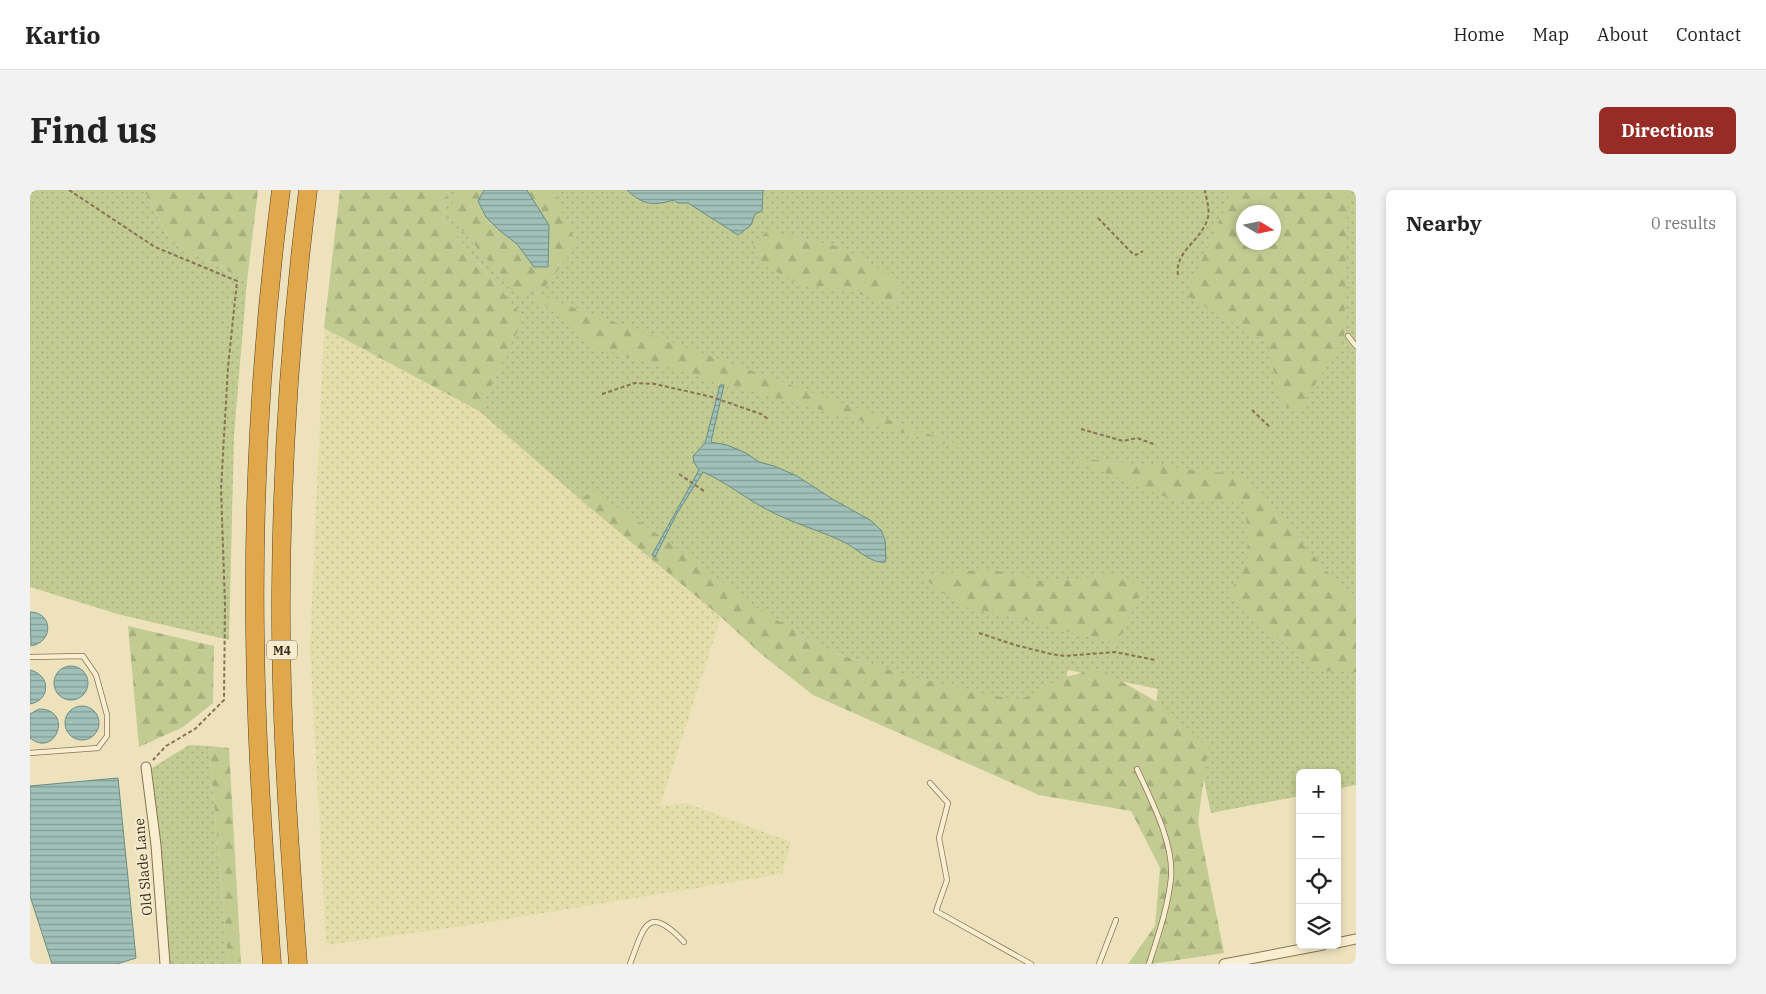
<!DOCTYPE html>
<html lang="en">
<head>
<meta charset="utf-8">
<style>
  :root { --surface:#fff; --page:#f2f2f2; --text:#222; --muted:#767676; --line:#e0e0e0; --accent:#972b25 }
  body { margin:0; font-family:"IBM Plex Serif",serif; background:var(--page); color:var(--text) }
  .controls { position:absolute; right:15px; bottom:15px; display:grid; overflow:hidden; border-radius:8px; box-shadow:0 2px 8px #0003 }
  .controls button { width:45px; height:45px; display:grid; place-items:center; padding:0; border:0; border-bottom:1px solid var(--line); background:var(--surface); color:var(--text); font:25px sans-serif }
  .compass { position:absolute; left:1206px; top:15px; width:45px; height:45px; border-radius:50%; background:var(--surface); box-shadow:0 2px 8px #0003; rotate:100deg }
  .list { margin:0; padding:0; list-style:none }
  h2 { display:flex; justify-content:space-between; align-items:center; height:65px; margin:0; padding:0 20px; font-size:21px }
  h2 small { font-size:16px; font-weight:400; color:var(--muted) }
  .icon { flex:none; width:28px; height:28px; fill:none; stroke:currentColor; stroke-width:2; stroke-linecap:round; stroke-linejoin:round }
  .map { position:relative; flex:none; width:1326px; height:774px; overflow:hidden; border-radius:8px }
  header { display:flex; align-items:center; gap:30px; box-sizing:border-box; height:70px; padding:0 25px; background:var(--surface); border-bottom:1px solid var(--line) }
  header strong { font-size:24px }
  nav { display:flex; gap:28px; margin-inline-start:auto; font-size:18px }
  .intro { display:flex; align-items:center; justify-content:space-between; box-sizing:border-box; height:120px; padding:0 30px }
  h1 { margin:0; font-size:35px }
  .button { padding:12px 22px; border-radius:8px; background:var(--accent); color:#fff; font-size:18px; font-weight:700 }
  main { display:flex; gap:30px; padding:0 30px }
  aside { flex:1; background:var(--surface); border-radius:8px; box-shadow:0 2px 8px #0003 }
  .map>svg:first-child { display:block }
</style>
</head>
<body>
<header>
<strong>Kartio</strong>
<nav><a>Home</a><a>Map</a><a>About</a><a>Contact</a></nav>
</header>
<div class="intro"><h1>Find us</h1><a class="button">Directions</a></div>
<main>
<div class="map">
<svg width="1326" height="774" viewBox="0 0 1326 774">
  <defs>
    <pattern id="farmland-dots" width="8" height="8" patternUnits="userSpaceOnUse" patternTransform="scale(1.25)"><rect width="8" height="8" fill="#e4deab"/><path d="M2 2h.1M6 6h.1" fill="none" stroke="#c4be93" stroke-width="1.8" stroke-linecap="round"/></pattern>
    <pattern id="grass-dots" width="8" height="8" patternUnits="userSpaceOnUse" patternTransform="scale(1.25)"><rect width="8" height="8" fill="#c2cc92"/><path d="M2 2h.1M6 6h.1" fill="none" stroke="#a7af7d" stroke-width="1.8" stroke-linecap="round"/></pattern>
    <pattern id="forest-firs" width="22" height="20" patternUnits="userSpaceOnUse" patternTransform="scale(1.25)"><rect width="22" height="20" fill="#c2cc92"/><path d="M5 1l3.5 6h-7zM16 11l3.5 6h-7z" fill="#a7af7d"/></pattern>
    <pattern id="water-rules" width="6" height="5" patternUnits="userSpaceOnUse" patternTransform="scale(1.25)"><rect width="6" height="5" fill="#a1c0b8"/><path d="M0 2.5h6" fill="none" stroke="#849c95"/></pattern>
  </defs>
  <rect width="100%" height="100%" fill="#eee2bd"/>
  <path fill="url(#farmland-dots)" d="M294,138L449,221L551,310L691,427L630,616L656,613L761,652L752,684L434,736L296,755L280,458Z"/>
  <path fill="url(#grass-dots)" fill-rule="evenodd" d="M0,0H114L141,52L217,91L204,245L199,450L91,425L0,397Z
    M418,0H1326V595L1307,599V583H1270V606L1181,623L1169,566L1121,553L1128,499L1038,480L1026,531L988,521L691,427L551,310L449,221L493,127L413,31ZM1214,22H1244V52H1214Z
    M159,555L179,556L198,774H140L122,578Z"/>
  <path fill="url(#forest-firs)" fill-rule="evenodd" d="M114,0H228L217,91L141,52Z
    M310,0H418L413,31L494,128L449,221L294,138Z
    M425,0H454L448,12L470,41L487,54L504,77L518,76L519,35L497,0H522L547,55L515,97L500,102L966,268L566,158L499,102L488,105L420,26Z
    M1203,0H1318L1314,147L1270,219L1251,216L1238,153L1156,105ZM1214,22H1244V52H1214Z
    M737,41L803,55L838,72L865,89L872,100L865,116L811,98L775,97L730,73L723,55Z
    M1036,267L1214,285L1326,415V482L1287,481L1198,406L1218,373L1216,312L1146,311Z
    M561,301L635,349L728,419L801,462L886,488L988,511L1034,487L1070,479L1129,513L1178,557L1168,632L1194,763L1122,774H1098L1125,736L1130,678L1101,621L1009,605L783,505L731,464L691,427L551,310Z
    M958,379L1017,392L1063,387L1094,386L1115,401L1099,417L1098,433L1085,454L987,428L931,416L891,386Z
    M98,436L184,456L183,513L153,537L109,557Z
    M179,556L199,558L211,774H198Z"/>
  <path fill="url(#water-rules)" stroke="#698d86" d="M454,0H497L498,2L519,35L518,77H504L487,54L470,41L456,27L448,11Z
    M597,0H733L732,21L725,24L721,35L708,45L658,13H648L644,10C623,16 613,15 597,0Z
    M690,195H694L681,252L697,255L716,263L729,272L744,276L767,286L804,310L840,330L851,340L855,350L856,368L855,372C841,374 826,358 814,352C789,340 761,333 736,319C715,308 696,292 673,282L646,325L625,367L622,365L669,280L664,272L663,266L675,253Z
    M0,422C23,422 24,452 1,456Z
    M24 493a17 17 0 1 1 34 0a17 17 0 1 1-34 0Z
    M0,480C21,485 21,510 0,514Z
    M35 533a17 17 0 1 1 34 0a17 17 0 1 1-34 0Z
    M9,519C44,519 26,569 0,548V524Z
    M88,588L106,768L87,774H22L0,706V596Z"/>
  <g fill="none" stroke-linecap="round" stroke-linejoin="round">
    <defs>
      <path id="lane" d="M1318,146L1326,156
        M0,467L53,466L66,485L77,525V546L68,558L0,563
        M1107,579C1121,610 1144,653 1141,688C1138,717 1128,746 1119,774
        M900,593L918,613L909,648L917,690L906,721L1001,774
        M600,774C614,737 617,713 654,752
        M1069,774L1086,730"/>
      <path id="street" d="M116,577L126,655L135,774
        M1307,753L1326,749
        M1194,774L1293,755"/>
      <path id="highway" d="M242,774C234,664 226,553 225,443C223,295 232,147 251,0
        M268,774C259,650 250,525 251,400C252,267 261,133 278,0"/>
    </defs>
    <use href="#lane" stroke="#877356" stroke-width="6"/>
    <use href="#street" stroke="#877356" stroke-width="11"/>
    <use href="#highway" stroke="#54402b" stroke-width="19"/>
    <path stroke="#877356" stroke-width="2" stroke-dasharray="4 2.5" stroke-linecap="butt" d="M39,0L125,57L207,91L198,177L191,299L195,414L194,510L165,539L136,556L123,570
      M1068,28L1102,63L1106,65L1113,61
      M1148,85C1144,61 1173,50 1178,27C1180,18 1176,9 1175,0
      M572,204L605,193L625,194L682,207L731,224L738,229
      M1222,220L1241,238
      M1051,239L1093,251L1107,248L1126,255
      M649,284L674,301
      M949,443L985,455L1021,464L1035,466L1085,462L1125,470"/>
    <use href="#lane" stroke="#f9efd0" stroke-width="4.5"/>
    <use href="#street" stroke="#f9efd0" stroke-width="9"/>
    <use href="#highway" stroke="#e1a74b" stroke-width="18"/>
  </g>
  <g text-anchor="middle" dominant-baseline="central" stroke-width="4" stroke-linejoin="round" paint-order="stroke">
    <rect fill="#f6eccd" stroke="#6f6450" stroke-width="1" x="237" y="450.5" width="30" height="19" rx="4"/>
    <g font-size="12" font-weight="bold" fill="#35291b">
      <text x="252" y="460">M4</text>
    </g>
    <g font-size="14" fill="#35291b" stroke="#f6eccd">
      <text transform="translate(113 677) rotate(-95)">Old Slade Lane</text>
    </g>
  </g>
</svg>
<div class="controls">
<button>+</button>
<button>−</button>
<button><svg class="icon" aria-label="locate" viewBox="0 0 24 24"><circle cx="12" cy="12" r="6"/><path d="M12 2v4M12 18v4M2 12h4M18 12h4"/></svg></button>
<button><svg class="icon" aria-label="layers" viewBox="0 0 24 24"><path d="M12 4l9 5-9 5-9-5zM3 14l9 5 9-5"/></svg></button>
</div>
<svg class="compass" viewBox="-18 -18 36 36"><path d="M0-13l5 13h-10z" fill="#e53935"/><path d="M0 13l5-13h-10z" fill="#767676"/></svg>
</div>
<aside>
<h2>Nearby<small>0 results</small></h2>
<ul class="list">
</ul>
</aside>
</main>
</body>
</html>
